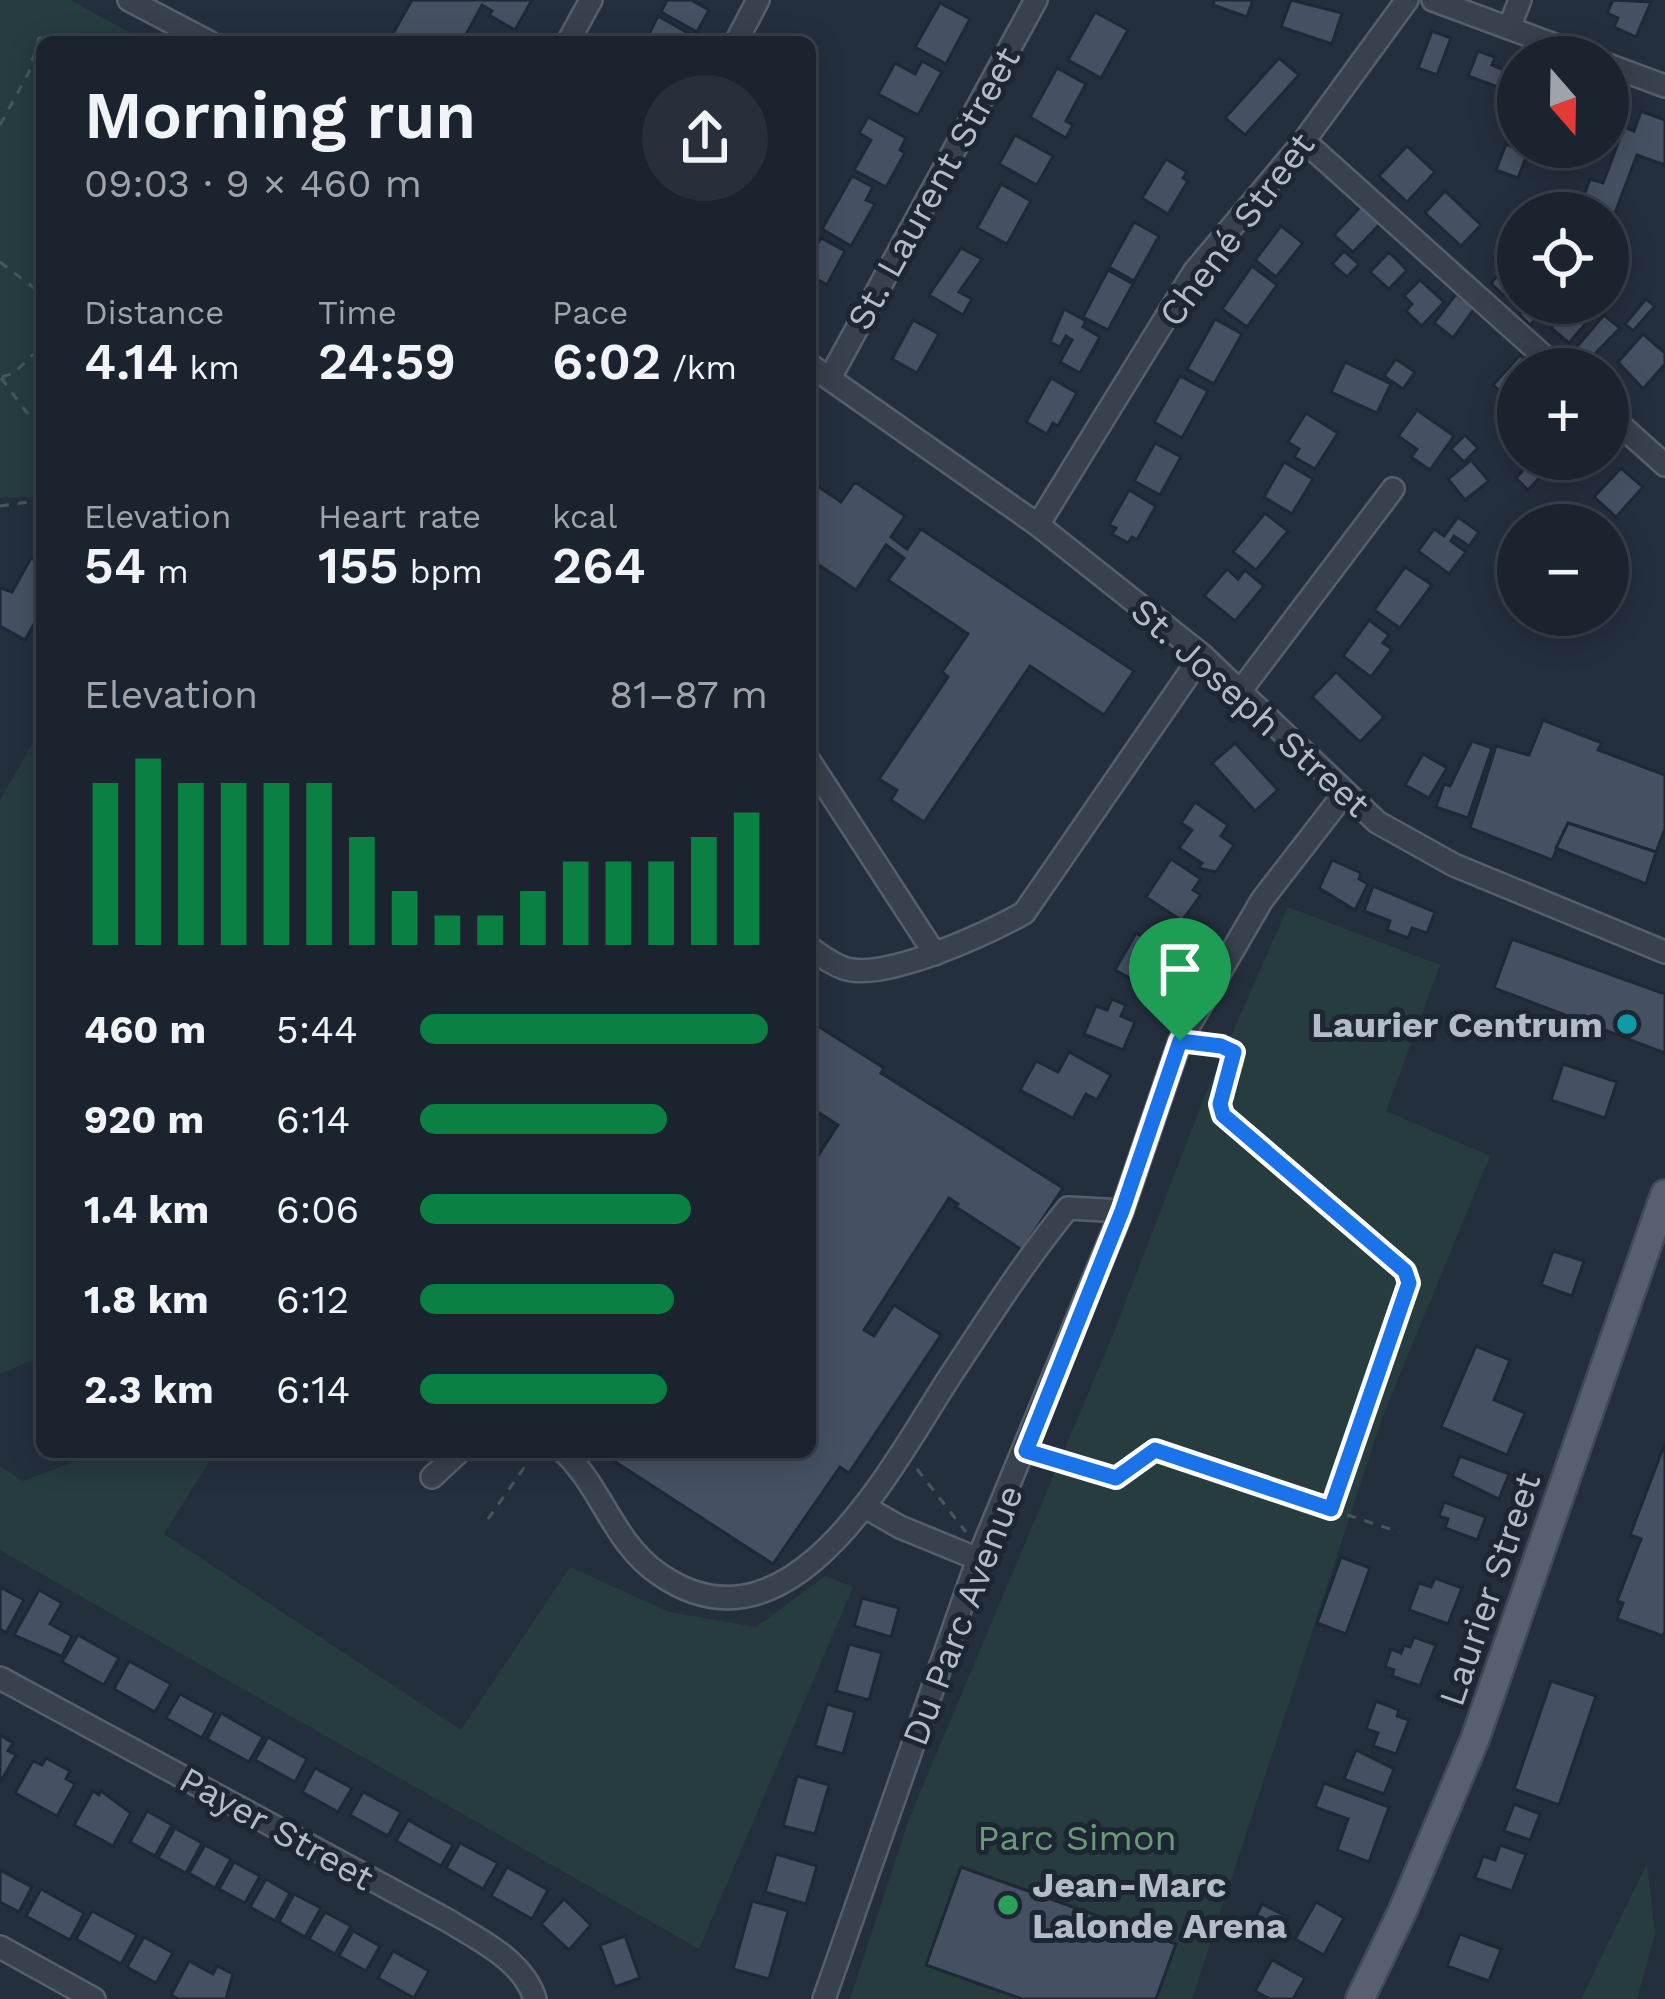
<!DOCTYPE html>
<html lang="en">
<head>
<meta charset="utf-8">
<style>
  body { margin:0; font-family:"Work Sans",sans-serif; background:#282f3a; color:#f1f3f6; height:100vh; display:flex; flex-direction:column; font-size:45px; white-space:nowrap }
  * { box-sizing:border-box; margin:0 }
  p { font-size:39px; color:#a0a4aa }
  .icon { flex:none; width:66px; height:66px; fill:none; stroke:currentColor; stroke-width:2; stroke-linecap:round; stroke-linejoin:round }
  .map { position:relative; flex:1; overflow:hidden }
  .drawer { position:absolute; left:36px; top:36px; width:780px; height:1422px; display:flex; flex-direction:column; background:#1b232e; border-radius:18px; box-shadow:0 6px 30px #0003,0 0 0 3px #39404a }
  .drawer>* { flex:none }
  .needle { width:78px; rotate:160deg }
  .buttons { position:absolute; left:1497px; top:36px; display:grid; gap:24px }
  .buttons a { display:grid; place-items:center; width:132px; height:132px; border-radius:50%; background:#1b232e; box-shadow:0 6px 30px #0003,0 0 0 3px #39404a; font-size:60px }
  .pin { position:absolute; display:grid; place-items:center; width:102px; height:102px; color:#fff; margin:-123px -51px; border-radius:50% 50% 50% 0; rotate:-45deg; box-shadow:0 0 12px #0007 }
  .pin .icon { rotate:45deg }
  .round { display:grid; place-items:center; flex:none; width:126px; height:126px; border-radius:63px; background:#282f3a }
  .overview { display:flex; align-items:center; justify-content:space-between; height:204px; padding:0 48px }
  h1 { font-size:66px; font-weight:600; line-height:90px }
  .figures { display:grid; grid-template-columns:repeat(3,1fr); gap:18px; height:204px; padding:12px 48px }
  .figures div { display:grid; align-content:center }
  .figures b { font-size:51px; font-weight:600 }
  .figures small { font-size:33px; font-weight:400 }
  .figures p { font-size:33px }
  .chart { height:336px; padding:24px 48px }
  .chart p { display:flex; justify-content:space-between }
  .chart svg { width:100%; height:216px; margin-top:12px; stroke:#0b8043; stroke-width:6 }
  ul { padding:0 48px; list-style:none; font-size:39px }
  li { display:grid; grid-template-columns:192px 144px 1fr; align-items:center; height:90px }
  li i { height:30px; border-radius:15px; background:#0b8043 }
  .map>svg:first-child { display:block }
</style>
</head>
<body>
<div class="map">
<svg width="1665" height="1999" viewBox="0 0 1665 1999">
  <rect width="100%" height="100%" fill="#242f3e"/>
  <g fill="#263c3f">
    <polygon points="0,0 70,0 147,42 42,42 42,497 0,497"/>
    <polygon points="42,727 42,1356 0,1374 0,800"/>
    <polygon points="1288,907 1440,965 1386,1111 1490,1156 1382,1418 1192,1999 850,1999 909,1819 1114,1332 1205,1095"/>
    <polygon points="84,1452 215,1452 164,1534 461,1730 570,1567 669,1612 756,1627 825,1576 853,1587 699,1949 0,1550 0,1466 23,1481 71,1463"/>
    <polygon points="1647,1864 1655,1934 1637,1999 1581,1999"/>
  </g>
  <g fill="#455162" stroke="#1f2835" stroke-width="3">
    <polygon points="412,0 532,0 515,30 489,15 492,11 482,5 462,42 388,42"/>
    <polygon points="667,0 691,0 709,10 697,32 661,12"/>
    <polygon points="1214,0 1253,0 1247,17 1213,5"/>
    <polygon points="1291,0 1342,13 1332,44 1281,27"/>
    <polygon points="1613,0 1651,2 1636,37 1614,27 1618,18 1607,13"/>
    <polygon points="940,3 970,19 946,64 915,47"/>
    <polygon points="1095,12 1128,30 1101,78 1068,60"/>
    <polygon points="658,16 695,37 692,42 655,42 647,38"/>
    <polygon points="1432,31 1451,38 1437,75 1418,68"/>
    <polygon points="1478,51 1495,57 1492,65 1504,70 1498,87 1468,76"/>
    <polygon points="1279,58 1299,75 1245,135 1225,118"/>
    <polygon points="922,61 942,72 918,115 878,94 895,63 915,74"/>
    <polygon points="1057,68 1086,84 1066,121 1073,125 1066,138 1030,117"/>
    <polygon points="1641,111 1665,120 1665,165 1637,155 1615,213 1582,201 1590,179 1603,183 1624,127 1634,131"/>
    <polygon points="868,117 906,138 900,150 905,153 886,187 854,170 871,140 859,133"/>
    <polygon points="1015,135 1053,156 1037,185 999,164"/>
    <polygon points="1506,144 1528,152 1518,178 1496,170"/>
    <polygon points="1407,146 1435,172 1407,202 1379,176"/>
    <polygon points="1166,159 1187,172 1183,178 1188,181 1168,214 1142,198"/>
    <polygon points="852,176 873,187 866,200 875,204 851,246 822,229"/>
    <polygon points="1001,184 1031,201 1007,244 977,228"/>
    <polygon points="1445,191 1481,225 1461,246 1425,213"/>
    <polygon points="1363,204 1382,222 1353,252 1334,235"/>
    <polygon points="1134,222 1159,236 1134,281 1109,267"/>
    <polygon points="1281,226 1303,243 1276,277 1255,260"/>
    <polygon points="821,238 845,251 827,285 810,275 810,242 816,246"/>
    <polygon points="1505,246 1518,257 1518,279 1503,295 1491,283 1505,267 1494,258"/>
    <polygon points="961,248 982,259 959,292 972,299 963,315 929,295"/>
    <polygon points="1344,251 1359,264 1347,277 1332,264"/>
    <polygon points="1389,252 1407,270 1389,289 1370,272"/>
    <polygon points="1252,266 1277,285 1247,327 1222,309"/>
    <polygon points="1108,270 1133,284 1108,330 1083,317"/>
    <polygon points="1420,280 1444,302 1422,326 1406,311 1412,304 1404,296"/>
    <polygon points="1456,294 1475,308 1453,338 1434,323"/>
    <polygon points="1646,299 1655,306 1633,331 1625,324"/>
    <polygon points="1529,303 1551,303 1530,325 1519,314"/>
    <polygon points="1572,303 1581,303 1594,314 1569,343 1551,328"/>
    <polygon points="1064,309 1086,321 1083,327 1100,337 1080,373 1060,362 1072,340 1066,336 1060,347 1050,342"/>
    <polygon points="1604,315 1620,328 1587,362 1573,351"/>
    <polygon points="1215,319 1242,334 1214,384 1187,369"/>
    <polygon points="913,320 939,334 917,373 892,359"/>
    <polygon points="1643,334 1665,353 1665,364 1643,389 1618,362"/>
    <polygon points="1520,355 1536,369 1518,369 1518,392 1510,400 1493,385"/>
    <polygon points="1396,359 1415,372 1403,389 1384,376"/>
    <polygon points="1345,362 1391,384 1377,413 1331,392"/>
    <polygon points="1180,376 1208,391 1182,438 1154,422"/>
    <polygon points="1051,378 1077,393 1058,426 1053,423 1047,434 1026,422"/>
    <polygon points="1417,410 1454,436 1430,470 1411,457 1417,449 1398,436"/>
    <polygon points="1306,413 1338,433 1315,469 1294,457 1299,449 1288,442"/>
    <polygon points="1465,435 1478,448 1464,462 1451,449"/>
    <polygon points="1155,443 1181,457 1160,495 1134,481"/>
    <polygon points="1533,459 1549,468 1528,490 1516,478"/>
    <polygon points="1471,460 1489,481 1465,500 1448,479"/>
    <polygon points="1284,462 1313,479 1292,514 1264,497"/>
    <polygon points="1621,468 1643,487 1616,517 1594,497"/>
    <polygon points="810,481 841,502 855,482 905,516 891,537 907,549 921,529 1134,671 1104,715 1030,666 924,822 891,800 897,790 879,779 948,677 942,672 968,634 888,580 904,558 886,545 856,590 810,559"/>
    <polygon points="1129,490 1156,506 1137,540 1132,537 1128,543 1112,534 1116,528 1109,525"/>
    <polygon points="1265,513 1288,531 1256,570 1233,552"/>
    <polygon points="1458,517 1479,532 1469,546 1454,536 1451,541 1466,552 1449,574 1418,551 1434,529 1444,536"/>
    <polygon points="31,558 42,564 42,610 25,640 0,626 0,588 12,592"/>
    <polygon points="1405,567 1432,585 1400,628 1374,610"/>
    <polygon points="1227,569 1238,579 1245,570 1264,586 1235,621 1204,596"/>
    <polygon points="1369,620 1389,635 1383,643 1392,649 1371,677 1343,656"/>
    <polygon points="1336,672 1384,717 1360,742 1312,697"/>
    <polygon points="1543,720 1602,743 1598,750 1665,775 1665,829 1656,852 1568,823 1552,860 1470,828 1496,746 1529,755"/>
    <polygon points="1472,741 1492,748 1468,818 1436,807 1444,784 1450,786"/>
    <polygon points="1235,743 1278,790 1255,811 1212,763"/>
    <polygon points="1423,754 1447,768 1429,798 1405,785"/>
    <polygon points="1195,802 1228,825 1221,836 1234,845 1216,872 1198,868 1202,863 1179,848 1192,830 1181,823"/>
    <polygon points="1568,823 1656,852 1646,884 1556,848"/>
    <polygon points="1171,859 1201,879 1193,890 1201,895 1182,921 1146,897"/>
    <polygon points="1332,860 1361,873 1359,879 1368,884 1355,910 1319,888"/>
    <polygon points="1373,886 1435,912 1427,933 1412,928 1408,938 1387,930 1390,921 1364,911"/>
    <polygon points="1136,933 1165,949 1144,986 1115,970"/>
    <polygon points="1512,939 1665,994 1665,1053 1494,988"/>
    <polygon points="1112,999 1126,1005 1121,1016 1135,1022 1123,1050 1084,1034 1096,1006 1107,1010"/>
    <polygon points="810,1021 884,1068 881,1073 1063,1188 1022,1250 956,1207 958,1204 949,1198 864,1330 874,1336 894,1305 941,1335 849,1473 840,1467 773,1564 600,1452 810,1452 810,1168 838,1125 810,1107"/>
    <polygon points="1069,1052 1111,1075 1097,1100 1086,1094 1073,1118 1020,1090 1036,1061 1058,1072"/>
    <polygon points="1563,1064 1617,1082 1605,1118 1551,1100"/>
    <polygon points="1553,1251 1584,1261 1572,1296 1541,1285"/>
    <polygon points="1476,1346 1510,1360 1494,1400 1525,1413 1507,1455 1441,1427"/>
    <polygon points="1665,1443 1665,1631 1663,1636 1617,1619 1623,1603 1617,1601 1641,1539 1630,1535"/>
    <polygon points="1460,1456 1509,1474 1499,1499 1452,1476"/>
    <polygon points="1444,1502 1486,1517 1477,1540 1445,1528 1448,1519 1439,1516"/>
    <polygon points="1341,1557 1370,1568 1346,1634 1317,1623"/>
    <polygon points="1435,1578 1462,1588 1448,1624 1409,1610 1419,1583 1431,1587"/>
    <polygon points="0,1587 24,1600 6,1633 0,1629"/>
    <polygon points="39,1590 62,1603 50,1624 72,1636 62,1656 14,1635"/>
    <polygon points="862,1598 899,1608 891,1637 854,1626"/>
    <polygon points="78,1635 119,1658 104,1685 62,1662"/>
    <polygon points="1414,1637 1436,1645 1420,1686 1392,1676 1394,1670 1385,1667 1391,1649 1401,1653 1404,1645 1410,1647"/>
    <polygon points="849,1644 882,1653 869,1700 836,1691"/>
    <polygon points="129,1661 171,1684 155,1712 114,1689"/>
    <polygon points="1551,1681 1596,1696 1559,1805 1514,1789"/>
    <polygon points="180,1694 215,1713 202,1738 166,1718"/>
    <polygon points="1376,1701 1399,1710 1397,1716 1409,1720 1396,1754 1373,1746 1378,1733 1366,1729"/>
    <polygon points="827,1704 855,1712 843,1754 815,1746"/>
    <polygon points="221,1713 263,1737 249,1762 207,1739"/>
    <polygon points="0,1735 13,1743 8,1751 16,1755 0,1783"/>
    <polygon points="268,1737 307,1759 295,1782 255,1760"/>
    <polygon points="1356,1750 1394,1769 1384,1794 1344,1779"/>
    <polygon points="46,1758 70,1771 66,1779 75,1784 57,1816 15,1793 33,1761 42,1765"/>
    <polygon points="315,1768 352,1788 338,1812 302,1792"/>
    <polygon points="797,1776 829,1785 815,1834 783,1826"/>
    <polygon points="1324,1783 1389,1807 1369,1862 1337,1850 1348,1819 1315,1807"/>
    <polygon points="93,1791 99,1795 101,1791 131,1813 113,1846 74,1825"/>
    <polygon points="363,1792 401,1812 388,1836 350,1815"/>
    <polygon points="1514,1804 1540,1814 1530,1840 1504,1831"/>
    <polygon points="147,1811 172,1825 155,1856 130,1842"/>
    <polygon points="408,1820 453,1845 441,1866 396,1841"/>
    <polygon points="175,1828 202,1843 186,1873 158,1858"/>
    <polygon points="460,1843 498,1863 483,1889 446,1868"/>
    <polygon points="205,1845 231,1859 215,1888 189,1873"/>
    <polygon points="1500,1845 1526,1854 1512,1891 1475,1878 1483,1856 1495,1860"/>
    <polygon points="776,1854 817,1866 806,1904 765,1892"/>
    <polygon points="234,1862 260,1876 245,1903 219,1889"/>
    <polygon points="507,1867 548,1890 532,1919 491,1896"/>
    <polygon points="961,1867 1176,1944 1156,1999 1022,1999 926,1965"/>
    <polygon points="0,1870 32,1887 19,1912 0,1902"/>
    <polygon points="266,1879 290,1893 275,1921 250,1907"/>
    <polygon points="41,1889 84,1913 70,1940 26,1916"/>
    <polygon points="294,1894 321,1908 305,1937 279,1922"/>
    <polygon points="564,1899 591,1925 569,1950 541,1924"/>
    <polygon points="752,1901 788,1911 769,1979 733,1969"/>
    <polygon points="1316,1902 1344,1918 1324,1955 1295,1939"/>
    <polygon points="1262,1904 1288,1917 1274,1943 1249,1930"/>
    <polygon points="92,1911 137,1935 121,1964 76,1939"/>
    <polygon points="325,1912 351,1926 335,1954 309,1939"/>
    <polygon points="353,1931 380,1946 366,1971 339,1956"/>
    <polygon points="1460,1934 1501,1949 1489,1981 1447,1966"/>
    <polygon points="625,1936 640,1978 615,1987 600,1945"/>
    <polygon points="144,1937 173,1953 156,1983 127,1967"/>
    <polygon points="393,1951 429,1971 414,1998 378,1978"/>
    <polygon points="1272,1960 1305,1978 1293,1999 1270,1999 1255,1991"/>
    <polygon points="189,1961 213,1974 217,1966 233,1974 226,1999 178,1999 171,1995"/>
  </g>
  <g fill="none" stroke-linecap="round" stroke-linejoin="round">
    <defs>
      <g id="minor">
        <polyline points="129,0 209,42"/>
        <polyline points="1433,0 1587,57"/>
        <polyline points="1509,28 1520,0"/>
        <polyline points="568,42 591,0"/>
        <polyline points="736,42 758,0"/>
        <polyline points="1608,65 1665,86"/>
        <polyline points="1304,141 1558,369"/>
        <polyline points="810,365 1038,525 1202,655 1377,822 1454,865 1665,952"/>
        <polyline points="831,376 1036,0"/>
        <polyline points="1608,414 1665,465"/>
        <polyline points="1038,525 1194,272 1304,141 1407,0"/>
        <polyline points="1241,690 1393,489"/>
        <polyline points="810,762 935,954"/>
        <path d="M 810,948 C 821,956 839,969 852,970 C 895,976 986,934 1024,913 L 1202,655"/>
        <path d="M 564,1452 C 602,1488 613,1542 659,1574 C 790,1665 890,1469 947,1381 C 986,1322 1023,1263 1068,1208 L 1122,1211"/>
        <polyline points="432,1477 459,1452"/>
        <polyline points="865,1507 900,1527 978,1559"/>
        <path d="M 0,1678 L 447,1920 C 479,1940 523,1960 535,1999"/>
        <polyline points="0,1947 94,1999"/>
        <polyline points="824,1999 978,1559 1122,1211 1180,1041 1262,900 1344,794"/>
      </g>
      <polyline id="major" points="1360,1999 1403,1910 1475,1739 1665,1194"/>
    </defs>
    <use href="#minor" stroke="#565f6c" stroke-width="26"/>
    <use href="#major" stroke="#414a57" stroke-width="32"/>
    <g stroke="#44595c" stroke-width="3" stroke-dasharray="9 9" stroke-linecap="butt">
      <polyline points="0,125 29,72 39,38 66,37 70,42"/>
      <polyline points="0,262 42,294"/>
      <polyline points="2,377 14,373 42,346"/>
      <polyline points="1,378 31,418 42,419"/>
      <polyline points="0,506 42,500"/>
      <polyline points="1201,1043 1234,1052 1219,1104 1223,1115 1405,1271 1409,1283 1331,1509"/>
      <polyline points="1045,1457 1116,1478 1155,1451 1399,1532"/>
      <polyline points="917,1469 966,1532"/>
      <polyline points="488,1519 535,1452"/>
    </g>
    <use href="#minor" stroke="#38414e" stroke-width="21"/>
    <use href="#major" stroke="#56606e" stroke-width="27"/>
  </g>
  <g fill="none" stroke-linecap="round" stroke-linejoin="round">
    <defs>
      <polygon id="route" points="1180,1041 1221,1046 1234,1052 1220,1104 1223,1115 1405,1271 1409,1283 1331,1509 1155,1450 1116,1478 1026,1451 1122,1211"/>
    </defs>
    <use href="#route" stroke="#fff" stroke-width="24"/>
    <use href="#route" stroke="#1a73e8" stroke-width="15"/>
  </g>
  <circle fill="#0f9aa8" stroke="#1d2633" stroke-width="4.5" cx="1627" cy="1024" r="12"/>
  <circle fill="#2e9e5b" stroke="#1d2633" stroke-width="4.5" cx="1008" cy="1905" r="12"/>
  <g text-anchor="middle" stroke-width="10" stroke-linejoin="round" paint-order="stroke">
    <g font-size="36" fill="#b4bcc9" stroke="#1d2633">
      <text transform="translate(933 188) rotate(-61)" y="13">St. Laurent Street</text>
      <text transform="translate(1236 229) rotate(-53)" y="13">Chené Street</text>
      <text transform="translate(1251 707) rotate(42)" y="13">St. Joseph Street</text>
      <text transform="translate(1489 1589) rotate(-71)" y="13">Laurier Street</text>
      <text transform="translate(962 1615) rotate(-69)" y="13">Du Parc Avenue</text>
      <text transform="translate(277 1828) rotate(29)" y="13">Payer Street</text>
    </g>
    <g font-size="36" font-weight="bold" fill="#b4bcc9" stroke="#1d2633" text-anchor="end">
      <text x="1603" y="1037">Laurier Centrum</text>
      <text x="1032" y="1897" text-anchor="start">Jean-Marc<tspan x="1032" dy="41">Lalonde Arena</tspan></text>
    </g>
    <g font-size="36" fill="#6b9a76" stroke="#1d2633">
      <text x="1077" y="1850">Parc Simon</text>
    </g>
  </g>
</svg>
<div class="buttons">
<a><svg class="needle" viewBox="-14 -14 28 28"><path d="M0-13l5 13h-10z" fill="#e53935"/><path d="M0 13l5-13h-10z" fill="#a0a4aa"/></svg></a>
<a><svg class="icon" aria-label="locate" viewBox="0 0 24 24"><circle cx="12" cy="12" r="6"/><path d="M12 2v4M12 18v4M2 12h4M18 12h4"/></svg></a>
<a>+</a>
<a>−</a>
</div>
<div class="pin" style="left:1180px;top:1041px;background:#1e9e55"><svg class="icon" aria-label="arrive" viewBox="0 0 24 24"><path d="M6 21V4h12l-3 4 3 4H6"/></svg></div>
<section class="drawer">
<div class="overview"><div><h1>Morning run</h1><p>09:03 · 9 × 460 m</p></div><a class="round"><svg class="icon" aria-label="share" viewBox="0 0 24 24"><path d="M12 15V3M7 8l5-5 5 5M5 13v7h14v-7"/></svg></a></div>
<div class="figures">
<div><p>Distance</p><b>4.14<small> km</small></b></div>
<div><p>Time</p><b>24:59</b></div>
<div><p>Pace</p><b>6:02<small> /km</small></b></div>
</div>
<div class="figures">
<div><p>Elevation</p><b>54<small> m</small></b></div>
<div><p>Heart rate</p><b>155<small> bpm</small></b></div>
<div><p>kcal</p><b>264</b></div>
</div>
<div class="chart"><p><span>Elevation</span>81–87 m</p>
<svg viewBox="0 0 160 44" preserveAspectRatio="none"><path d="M5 44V11M15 44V6M25 44V11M35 44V11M45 44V11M55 44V11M65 44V22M75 44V33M85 44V38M95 44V38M105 44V33M115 44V27M125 44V27M135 44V27M145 44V22M155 44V17"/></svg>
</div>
<ul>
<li><b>460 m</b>5:44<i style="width:100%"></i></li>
<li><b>920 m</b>6:14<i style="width:71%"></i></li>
<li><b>1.4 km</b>6:06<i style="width:78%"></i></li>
<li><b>1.8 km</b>6:12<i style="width:73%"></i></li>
<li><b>2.3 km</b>6:14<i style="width:71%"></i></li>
</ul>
</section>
</div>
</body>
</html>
